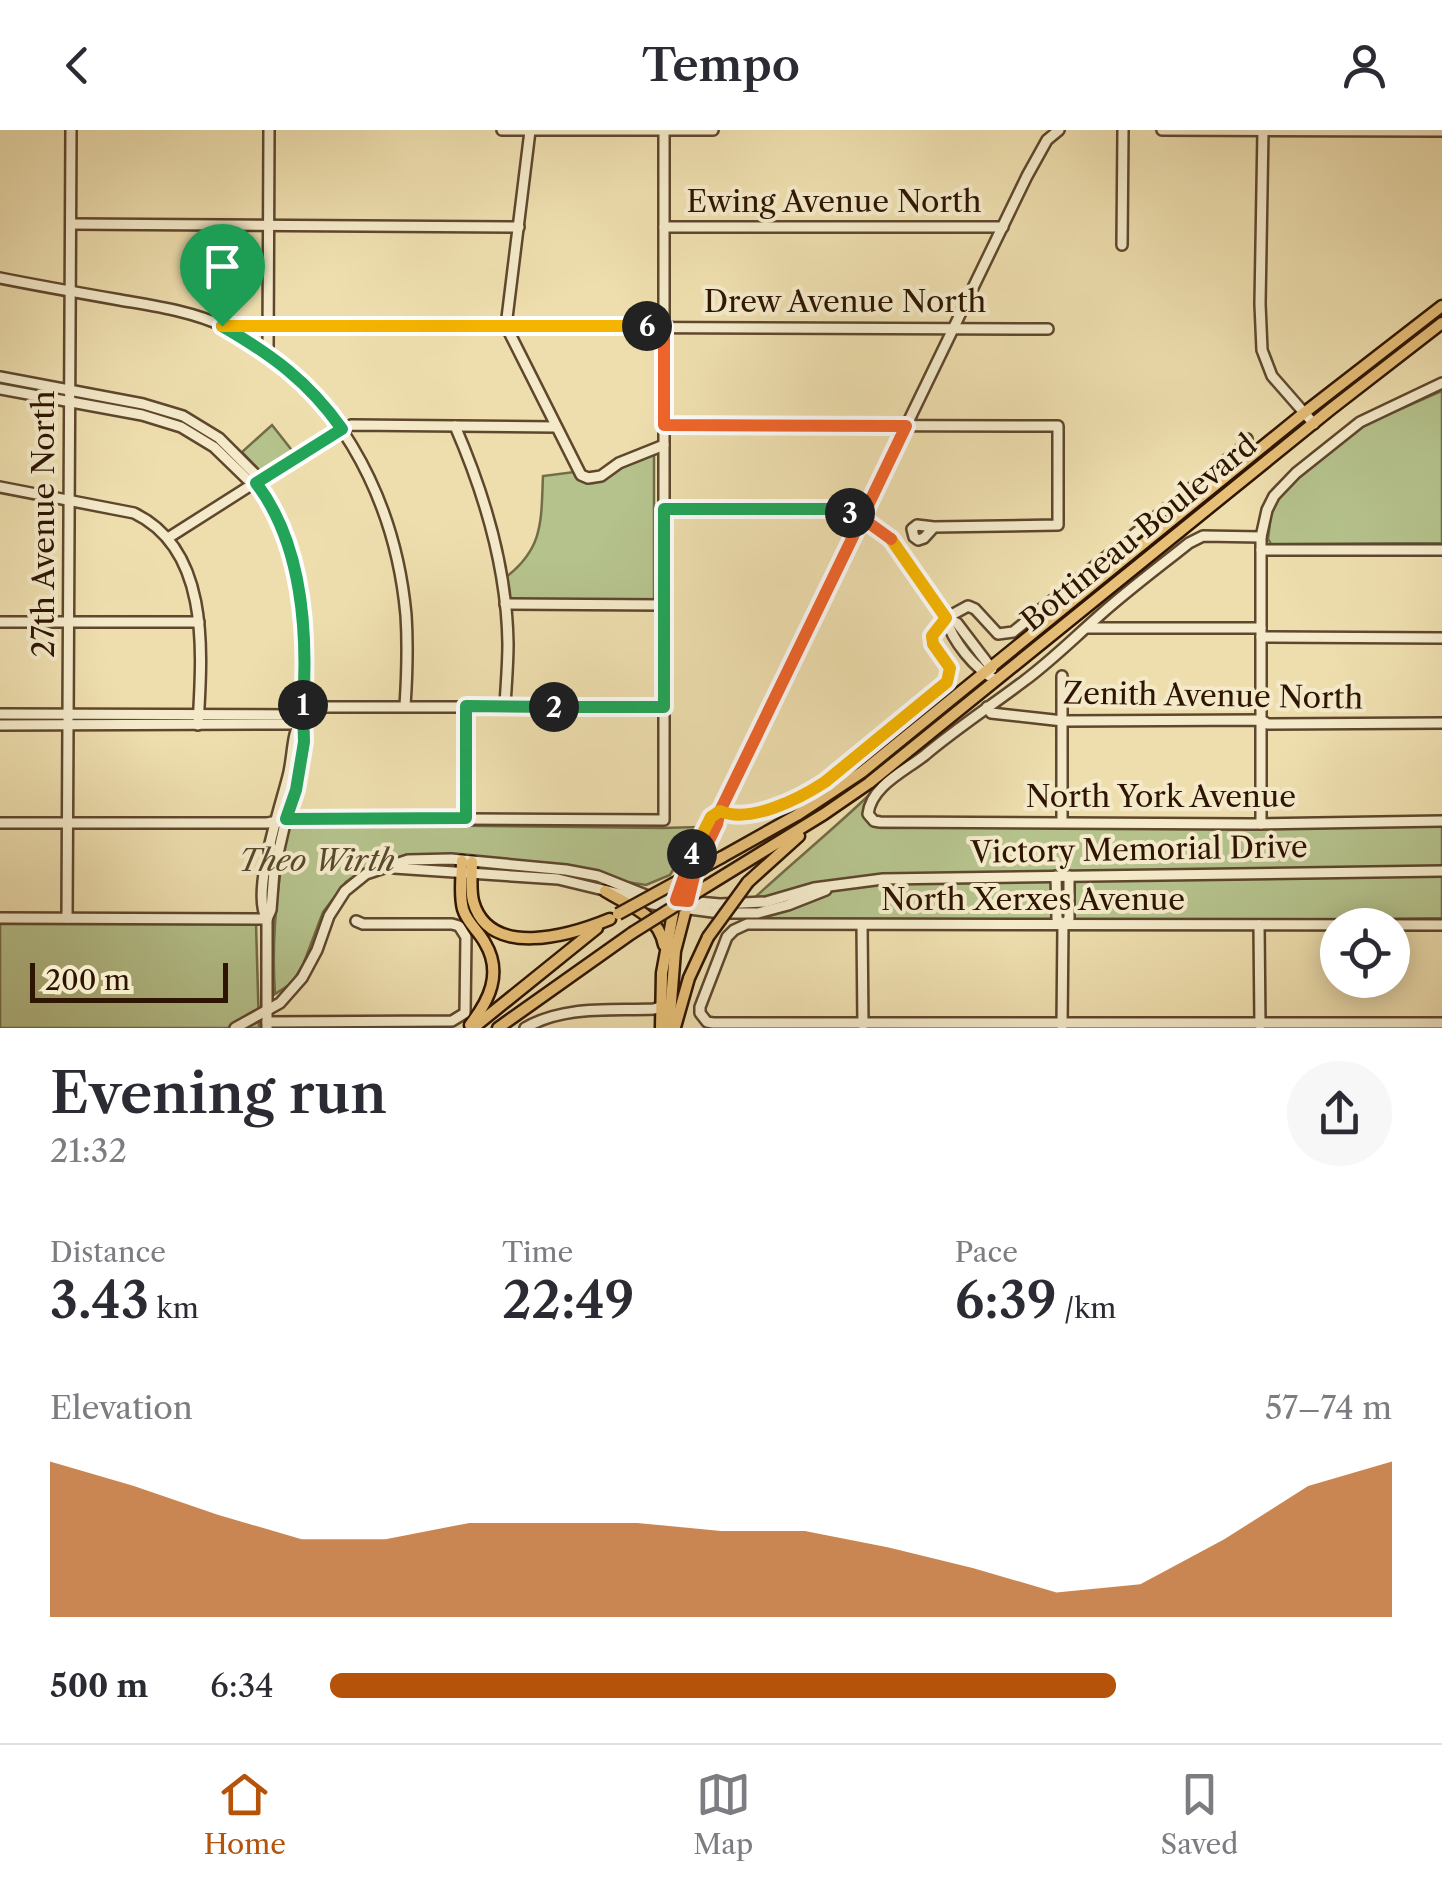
<!DOCTYPE html>
<html lang="en">
<head>
<meta charset="utf-8">
<style>
  body { margin:0; font-family:"Libre Caslon Text",serif; background:#f7f7f7; color:#2b2b33; height:100vh; display:flex; flex-direction:column; font-size:38px; white-space:nowrap }
  * { box-sizing:border-box; margin:0 }
  p { font-size:32px; color:#7c7c81 }
  .icon { flex:none; width:55px; height:55px; fill:none; stroke:currentColor; stroke-width:2; stroke-linecap:round; stroke-linejoin:round }
  .map { position:relative; height:898px; overflow:hidden }
  .panel { display:flex; flex-direction:column; background:#fff; flex:1 }
  .panel>* { flex:none }
  .buttons { position:absolute; left:1320px; top:778px; display:grid; gap:20px }
  .buttons a { display:grid; place-items:center; width:90px; height:90px; border-radius:50%; background:#fff; box-shadow:0 5px 25px #0003; font-size:50px }
  .scale { position:absolute; left:30px; bottom:25px; width:198px; box-sizing:border-box; padding-left:10px; border:5px solid #2e1502; border-top:0; font-size:28px; line-height:35px; white-space:nowrap; color:#2e1502; -webkit-text-stroke:8px #f4eaca; paint-order:stroke }
  .pin { position:absolute; display:grid; place-items:center; width:85px; height:85px; color:#fff; margin:-102px -42px; border-radius:50% 50% 50% 0; rotate:-45deg; box-shadow:0 0 10px #0007 }
  .pin .icon { rotate:45deg }
  .km { position:absolute; width:50px; height:50px; margin:-25px; border-radius:50%; background:#222; color:#fff; font-size:28px; line-height:50px; text-align:center }
  .round { display:grid; place-items:center; flex:none; width:105px; height:105px; border-radius:52px; background:#f7f7f7 }
  .summary { display:flex; align-items:center; justify-content:space-between; height:170px; padding:0 50px }
  h1 { font-size:55px; font-weight:600; line-height:75px }
  .stats { display:grid; grid-template-columns:repeat(3,1fr); gap:15px; height:170px; padding:10px 50px }
  .stats div { display:grid; align-content:center }
  .stats b { font-size:50px; font-weight:600 }
  .stats small { font-size:28px; font-weight:400 }
  .stats p { font-size:28px }
  .chart { height:280px; padding:20px 50px }
  .chart p { display:flex; justify-content:space-between }
  .chart svg { width:100%; height:180px; margin-top:10px; fill:#b45309; opacity:.7 }
  ul { padding:0 50px; list-style:none; font-size:32px }
  li { display:grid; grid-template-columns:160px 120px 1fr; align-items:center; height:75px }
  li i { height:25px; border-radius:12px; background:#b45309 }
  header { display:flex; justify-content:space-between; align-items:center; height:130px; padding:0 50px; background:#fff; font-size:45px; font-weight:600 }
  .menu { display:flex; justify-content:space-around; align-items:center; height:140px; border-top:2px solid #e1e1e2; background:#fff; font-size:28px; color:#7c7c81 }
  .menu a { display:grid; justify-items:center; gap:5px }
  .menu .current { color:#b45309 }
  .map>svg:first-child { display:block }
</style>
</head>
<body>
<header><svg class="icon" aria-label="back" viewBox="0 0 24 24"><path d="M15 5l-7 7 7 7"/></svg>Tempo<svg class="icon" aria-label="person" viewBox="0 0 24 24"><circle cx="12" cy="8" r="4"/><path d="M4 21q1-7 8-7t8 7"/></svg></header>
<div class="map">
<svg width="1442" height="898" viewBox="0 0 1442 898">
  <rect width="100%" height="100%" fill="#eedeae"/>
  <filter id="stains"><feTurbulence type="fractalNoise" baseFrequency=".002" numOctaves="4"/><feColorMatrix values="0 0 0 0 .2 0 0 0 0 .09 0 0 0 0 .02 0 0 0 .5 -.17"/></filter>
  <radialGradient id="worn" r=".72"><stop offset=".6" stop-color="#630" stop-opacity="0"/><stop offset="1" stop-color="#630" stop-opacity=".3"/></radialGradient>
  <g fill="#b5c28c" stroke="#726c47" stroke-width="2.5">
    <polygon points="1442,261 1442,413 1271,414 1268,409 1271,384 1277,371 1292,353 1366,294"/>
    <polygon points="272,295 294,323 262,343 242,322"/>
    <path d="M 654,324 L 654,471 L 509,469 L 506,447 C 544,418 541,390 543,346 L 574,342 C 593,364 604,348 623,337 C 633,332 644,328 654,324 Z"/>
    <path d="M 868,666 C 863,682 863,694 881,698 L 1442,694 L 1442,788 L 1260,791 L 733,788 C 776,746 824,708 868,666 Z"/>
    <path d="M 289,694 L 662,698 L 697,697 L 670,745 L 646,755 L 456,726 L 428,729 L 396,728 L 368,737 L 346,752 L 323,782 L 303,835 L 292,853 L 275,864 C 271,807 277,751 289,694 Z"/>
    <polygon points="0,794 256,794 259,898 0,898"/>
  </g>
  <g fill="none" stroke-linecap="round" stroke-linejoin="round">
    <defs>
      <g id="minor">
        <polyline points="502,0 713,0"/>
        <polyline points="1162,0 1442,1"/>
        <polyline points="1263,0 1260,174 1262,220 1272,246 1314,294"/>
        <polyline points="530,1 506,196 581,345 588,348 601,346 619,333 664,315"/>
        <polyline points="71,94 519,97"/>
        <polyline points="664,97 1003,97"/>
        <polyline points="1122,115 1123,0"/>
        <path d="M 0,148 C 40,156 80,163 120,170 C 154,176 191,181 223,196 C 334,249 395,366 406,485 C 408,515 407,546 405,576"/>
        <polyline points="221,196 1048,199"/>
        <polyline points="268,223 269,0"/>
        <polyline points="0,247 143,274 183,286 219,308 254,343 256,353 270,375 281,400 298,454 305,523 303,585 305,597 304,612 296,660 286,689 274,741 271,780 267,789 267,898"/>
        <polyline points="0,259 142,285 181,297 214,317 247,349 256,353"/>
        <polyline points="664,295 1058,296 1058,395 934,397 917,395 912,399 914,407 918,410 924,408 934,397"/>
        <path d="M 455,296 C 485,365 507,438 508,514 C 508,535 506,556 505,576"/>
        <path d="M 0,357 L 134,383 C 211,420 202,523 198,595"/>
        <polyline points="664,379 827,379 853,383 884,402 896,415 917,450 946,488 957,493 992,539"/>
        <path d="M 1261,407 L 1203,406 L 1189,413 C 1159,437 1128,460 1099,486 C 1074,508 1051,531 1024,551 C 991,576 957,598 925,625 C 905,641 871,656 868,684 L 874,691 L 880,692 L 1252,694 L 1442,691"/>
        <polyline points="168,408 300,324 351,295 556,297"/>
        <polyline points="1261,420 1442,420"/>
        <polyline points="505,474 664,475"/>
        <path d="M 946,488 C 952,511 975,539 996,550"/>
        <polyline points="0,492 199,492"/>
        <polyline points="1087,498 1261,498"/>
        <polyline points="1261,507 1442,508"/>
        <polyline points="1062,546 1062,691"/>
        <polyline points="987,577 991,583 1063,591 1261,590 1268,594 1442,593"/>
        <polyline points="0,584 303,585"/>
        <polyline points="0,595 290,594 314,577 664,577"/>
        <path d="M 720,681 C 750,694 800,668 825,652 L 947,552 L 950,538 L 933,514 L 931,506 L 946,488 L 968,476 L 975,479 L 998,504 L 1013,502 L 1245,315 L 1247,309"/>
        <polyline points="466,688 466,576"/>
        <polyline points="0,693 267,693 293,688 664,690 664,0"/>
        <polyline points="1261,694 1261,407 1267,380 1274,366 1296,343 1360,292 1442,253"/>
        <polyline points="394,738 558,749 616,763 652,774 720,783 758,783 788,775 826,760"/>
        <polyline points="1056,746 1057,789 1063,795"/>
        <polyline points="688,770 696,738 717,693 720,681 1027,46 1047,10 1059,0"/>
        <path d="M 676,771 C 686,742 693,699 720,681"/>
        <polyline points="0,788 267,789"/>
        <polyline points="67,788 71,0"/>
        <path d="M 267,789 C 250,763 282,673 289,642 C 293,623 292,605 301,588"/>
        <polyline points="862,795 863,895"/>
        <polyline points="1259,795 1260,895"/>
        <polyline points="1442,795 747,794 734,800 727,807 700,877 700,883 707,892 713,893 1442,893"/>
        <polyline points="267,892 452,891 465,883 466,807 459,796 452,794 363,794 356,791"/>
        <polyline points="1062,896 1063,795 1069,789 1069,746"/>
        <polyline points="235,898 280,873 302,848 317,820 329,786 345,761 366,744 408,730 451,729 566,740 598,746 653,768 720,774 766,772 814,758 883,749 1442,741"/>
        <path d="M 525,898 C 564,875 611,881 654,879 L 663,876"/>
      </g>
      <g id="major">
        <polyline points="722,727 797,685 862,642 1304,283 1442,176"/>
        <path d="M 462,731 C 462,746 459,764 463,779 C 467,793 479,801 485,813 C 503,843 489,871 470,895"/>
        <path d="M 472,732 C 472,744 470,758 473,771 C 489,830 571,805 610,789"/>
        <polyline points="748,752 799,706"/>
        <polyline points="707,756 824,684 869,653 1331,279 1442,193"/>
        <path d="M 605,761 C 629,776 658,784 664,815"/>
        <polyline points="675,897 689,848 708,807"/>
        <polyline points="473,898 597,798"/>
        <polyline points="498,898 632,803"/>
        <polyline points="661,898 662,843 674,778"/>
        <polyline points="669,898 675,821 688,771"/>
      </g>
    </defs>
    <use href="#minor" stroke="#5e472d" stroke-width="14"/>
    <use href="#major" stroke="#2e1502" stroke-width="15"/>
    <use href="#minor" stroke="#f4eaca" stroke-width="9"/>
    <use href="#major" stroke="#e7bf77" stroke-width="10"/>
    <defs>
      <g id="major-bridge">
        <polyline points="618,784 722,727"/>
        <polyline points="632,803 707,756"/>
        <polyline points="708,807 748,752"/>
      </g>
    </defs>
    <use href="#major-bridge" stroke="#2e1502" stroke-width="15" stroke-linecap="butt"/>
    <use href="#major-bridge" stroke="#e7bf77" stroke-width="10"/>
  </g>
  <g fill="none" stroke-linecap="round" stroke-linejoin="round">
    <defs>
      <path id="split-1" d="M 222,196 C 272,225 308,251 342,299 L 256,353 C 302,413 308,502 303,575"/>
      <polyline id="split-2" points="303,575 304,612 296,660 286,689 466,688 466,576 554,577"/>
      <polyline id="split-3" points="554,577 664,577 664,379 827,379 850,383"/>
      <polyline id="split-4" points="692,724 676,770 688,771 696,738 717,694 720,681 862,388 850,383"/>
      <path id="split-5" d="M 692,724 L 711,687 L 720,681 C 750,694 799,669 825,652 L 947,552 L 950,538 L 933,514 L 932,506 L 946,488 L 891,409"/>
      <polyline id="split-6" points="647,196 664,196 664,295 906,296 862,388 891,409"/>
      <polyline id="split-7" points="222,196 647,196"/>
    </defs>
    <use href="#split-1" stroke="#fff" stroke-width="20"/>
    <use href="#split-2" stroke="#fff" stroke-width="20"/>
    <use href="#split-3" stroke="#fff" stroke-width="20"/>
    <use href="#split-4" stroke="#fff" stroke-width="20"/>
    <use href="#split-5" stroke="#fff" stroke-width="20"/>
    <use href="#split-6" stroke="#fff" stroke-width="20"/>
    <use href="#split-7" stroke="#fff" stroke-width="20"/>
    <use href="#split-1" stroke="#22a559" stroke-width="12"/>
    <use href="#split-2" stroke="#22a559" stroke-width="12"/>
    <use href="#split-3" stroke="#22a559" stroke-width="12"/>
    <use href="#split-4" stroke="#f0652b" stroke-width="12"/>
    <use href="#split-5" stroke="#f5b400" stroke-width="12"/>
    <use href="#split-6" stroke="#f0652b" stroke-width="12"/>
    <use href="#split-7" stroke="#f5b400" stroke-width="12"/>
  </g>
  <g text-anchor="middle" stroke-width="8" stroke-linejoin="round" paint-order="stroke">
    <g font-size="30" fill="#2e1502" stroke="#f4eaca">
      <text x="834" y="82">Ewing Avenue North</text>
      <text x="845" y="182">Drew Avenue North</text>
      <text transform="translate(44 394) rotate(-90)" y="10">27th Avenue North</text>
      <text transform="translate(1139 403) rotate(-39)" y="10">Bottineau Boulevard</text>
      <text transform="translate(1213 566) rotate(1)" y="10">Zenith Avenue North</text>
      <text x="1161" y="677">North York Avenue</text>
      <text transform="translate(1139 720) rotate(-1)" y="10">Victory Memorial Drive</text>
      <text x="1033" y="780">North Xerxes Avenue</text>
    </g>
    <g font-size="30" font-style="italic" fill="#56492b" stroke="#f4eaca">
      <text x="317" y="741">Theo Wirth</text>
    </g>
  </g>
  <rect width="100%" height="100%" filter="url(#stains)"/>
  <rect width="100%" height="100%" fill="url(#worn)"/>
</svg>
<div class="buttons">
<a><svg class="icon" aria-label="locate" viewBox="0 0 24 24"><circle cx="12" cy="12" r="6"/><path d="M12 2v4M12 18v4M2 12h4M18 12h4"/></svg></a>
</div>
<div class="scale">200 m</div>
<div class="pin" style="left:222px;top:196px;background:#1e9e55"><svg class="icon" aria-label="arrive" viewBox="0 0 24 24"><path d="M6 21V4h12l-3 4 3 4H6"/></svg></div>
<b class="km" style="left:303px;top:575px">1</b>
<b class="km" style="left:554px;top:577px">2</b>
<b class="km" style="left:850px;top:383px">3</b>
<b class="km" style="left:692px;top:724px">4</b>
<b class="km" style="left:647px;top:196px">6</b>
</div>
<section class="panel">
<div class="summary"><div><h1>Evening run</h1><p>21:32</p></div><a class="round"><svg class="icon" aria-label="share" viewBox="0 0 24 24"><path d="M12 15V3M7 8l5-5 5 5M5 13v7h14v-7"/></svg></a></div>
<div class="stats">
<div><p>Distance</p><b>3.43<small> km</small></b></div>
<div><p>Time</p><b>22:49</b></div>
<div><p>Pace</p><b>6:39<small> /km</small></b></div>
</div>
<div class="chart"><p><span>Elevation</span>57–74 m</p>
<svg viewBox="0 0 160 44" preserveAspectRatio="none"><path d="M0 44V6L10 12L20 19L30 25L40 25L50 21L60 21L70 21L80 23L90 23L100 27L110 32L120 38L130 36L140 25L150 12L160 6V44z"/></svg>
</div>
<ul>
<li><b>500 m</b>6:34<i style="width:74%"></i></li>
</ul>
</section>
<nav class="menu">
<a class="current"><svg class="icon" aria-label="home" viewBox="0 0 24 24"><path d="M3 11l9-7 9 7M6 9v11h12V9"/></svg>Home</a>
<a><svg class="icon" aria-label="map" viewBox="0 0 24 24"><path d="M3 6l6-2 6 2 6-2v14l-6 2-6-2-6 2zM9 4v14M15 6v14"/></svg>Map</a>
<a><svg class="icon" aria-label="saved" viewBox="0 0 24 24"><path d="M7 4h10v16l-5-4-5 4z"/></svg>Saved</a>
</nav>
</body>
</html>
